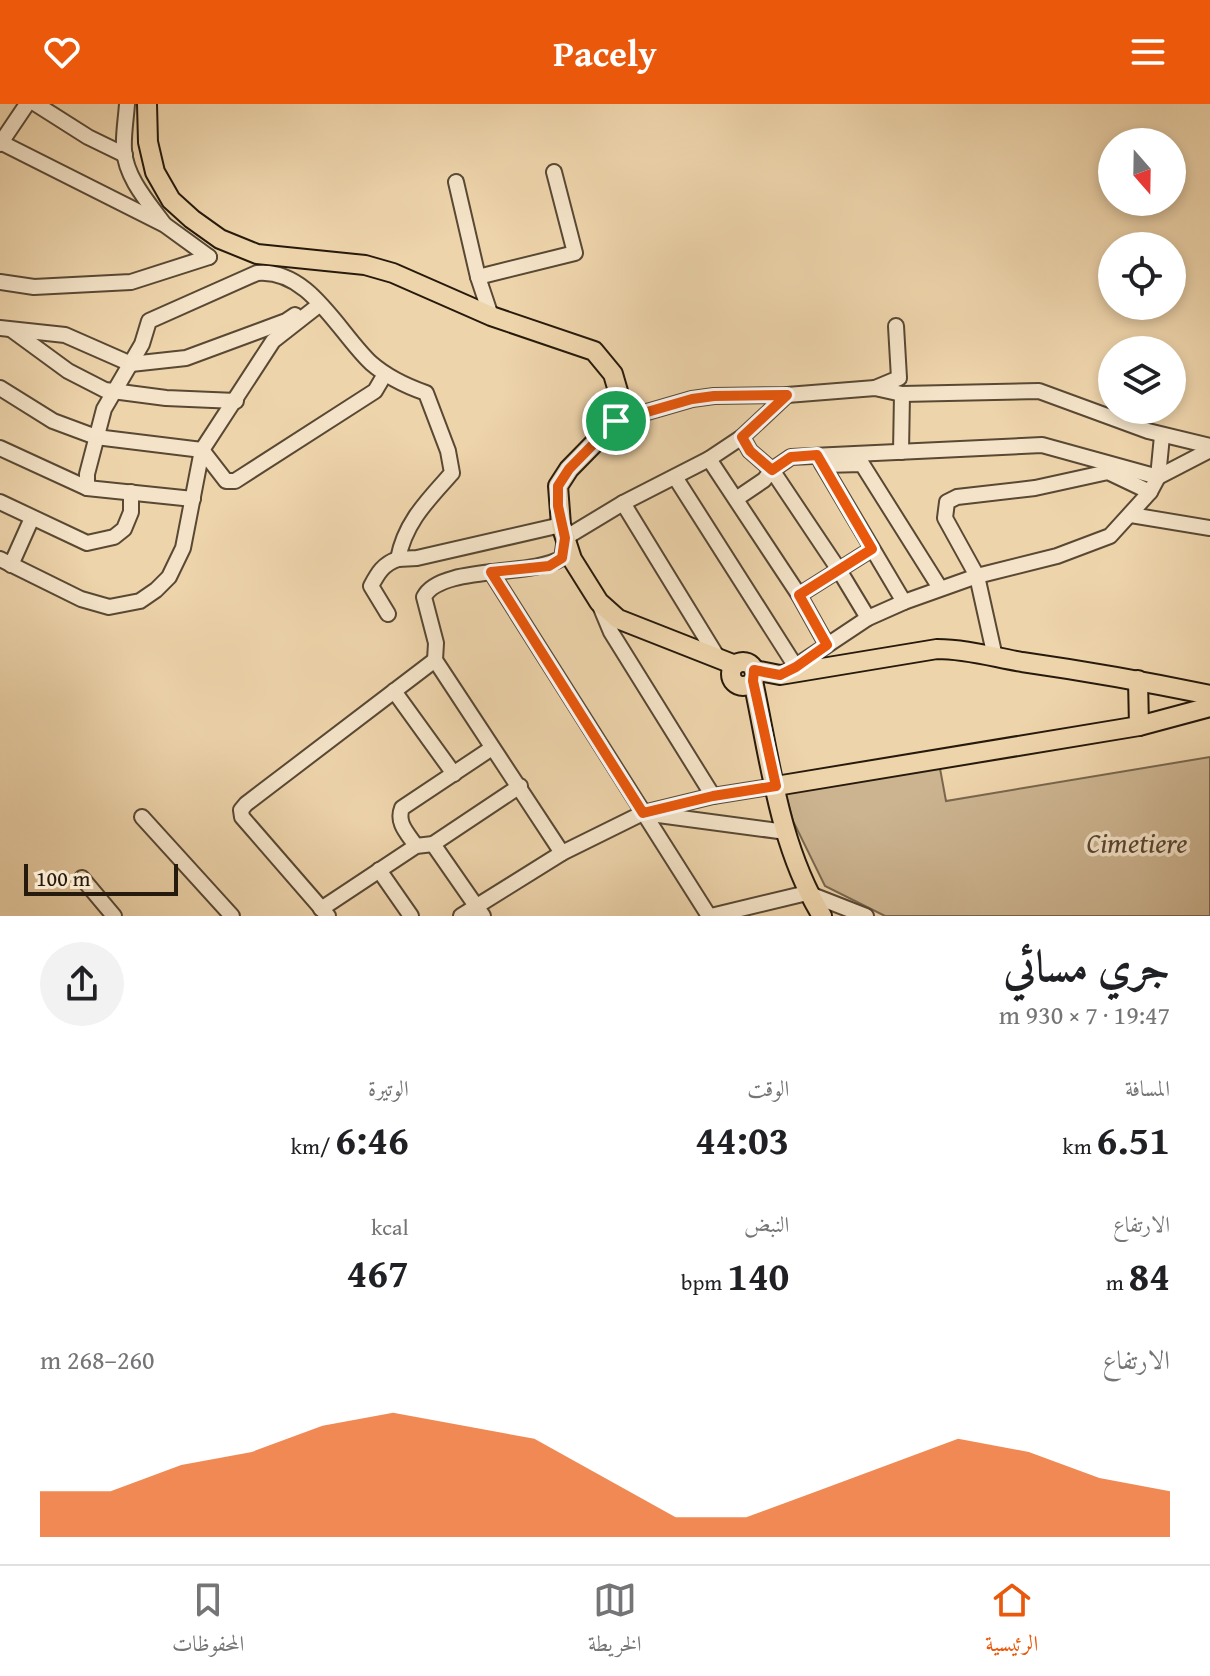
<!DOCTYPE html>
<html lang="ar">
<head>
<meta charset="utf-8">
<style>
  body { margin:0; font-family:"Gentium Book Plus",Amiri,serif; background:#f2f2f2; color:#202124; direction:rtl; height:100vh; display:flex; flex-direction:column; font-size:30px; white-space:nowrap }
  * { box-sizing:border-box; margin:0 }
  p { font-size:26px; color:#757577 }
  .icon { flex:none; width:44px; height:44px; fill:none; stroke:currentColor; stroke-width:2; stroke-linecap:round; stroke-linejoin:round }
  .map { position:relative; height:812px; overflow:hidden; direction:ltr }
  .drawer { display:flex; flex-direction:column; background:#fff; flex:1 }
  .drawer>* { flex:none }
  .needle { width:52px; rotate:160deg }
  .tools { position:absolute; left:1098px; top:24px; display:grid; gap:16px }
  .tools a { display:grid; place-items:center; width:88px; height:88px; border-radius:50%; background:#fff; box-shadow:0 4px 12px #0003; font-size:40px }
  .scale { position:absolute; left:24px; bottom:20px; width:154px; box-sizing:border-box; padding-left:8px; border:4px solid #261a0c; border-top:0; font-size:22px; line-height:28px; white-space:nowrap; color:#261a0c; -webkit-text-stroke:6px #f4e3c8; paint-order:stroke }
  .pin { position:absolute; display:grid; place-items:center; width:68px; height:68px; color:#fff; margin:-34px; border:4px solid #fff; border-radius:50%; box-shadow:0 2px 8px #0007 }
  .round { display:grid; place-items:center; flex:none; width:84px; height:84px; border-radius:42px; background:#f2f2f2 }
  .summary { display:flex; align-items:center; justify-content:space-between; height:136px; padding:0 40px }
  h1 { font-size:44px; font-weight:700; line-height:60px }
  .figures { display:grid; grid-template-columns:repeat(3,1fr); gap:12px; height:136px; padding:8px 40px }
  .figures div { display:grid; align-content:center }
  .figures b { font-size:40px; font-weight:700 }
  .figures small { font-size:22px; font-weight:400 }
  .figures p { font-size:22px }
  .chart { height:224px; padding:16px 40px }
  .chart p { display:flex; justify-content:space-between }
  .chart svg { width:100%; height:144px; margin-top:8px; fill:#ea580c; opacity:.7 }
  header { display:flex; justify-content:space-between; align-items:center; height:104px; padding:0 40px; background:#ea580c; color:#fff; font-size:36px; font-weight:700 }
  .menu { display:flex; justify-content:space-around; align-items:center; height:112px; border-top:2px solid #e0e0e0; background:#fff; font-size:22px; color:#757577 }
  .menu a { display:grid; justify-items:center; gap:4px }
  .menu .active { color:#ea580c }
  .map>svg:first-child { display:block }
</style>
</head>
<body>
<header><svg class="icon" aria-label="menu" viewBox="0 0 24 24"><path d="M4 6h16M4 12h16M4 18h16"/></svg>Pacely<svg class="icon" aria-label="heart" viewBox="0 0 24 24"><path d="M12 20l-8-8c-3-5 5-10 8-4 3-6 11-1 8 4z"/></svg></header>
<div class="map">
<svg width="1210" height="812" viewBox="0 0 1210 812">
  <rect width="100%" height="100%" fill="#eed4ab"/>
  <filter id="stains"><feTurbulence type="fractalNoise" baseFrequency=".0025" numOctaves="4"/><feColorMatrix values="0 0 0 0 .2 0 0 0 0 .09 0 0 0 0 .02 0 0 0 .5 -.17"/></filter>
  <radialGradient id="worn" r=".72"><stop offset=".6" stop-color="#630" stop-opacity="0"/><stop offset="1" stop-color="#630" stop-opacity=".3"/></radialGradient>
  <polygon fill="#ccb490" stroke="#79674e" stroke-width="2" points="1210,653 1210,812 885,812 825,782 793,717 784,684 939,659 946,697"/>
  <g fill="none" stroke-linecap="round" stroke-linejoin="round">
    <defs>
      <g id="minor">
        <polyline points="36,0 88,33 125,51"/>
        <path d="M 127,0 C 126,15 123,31 124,46 C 126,74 148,98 164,120"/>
        <polyline points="0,38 165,121 209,153"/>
        <polyline points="0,40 27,0"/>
        <polyline points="456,78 478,173 491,212"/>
        <polyline points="478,173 575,149 554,68"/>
        <polyline points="0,178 34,183 131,178 209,153"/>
        <polyline points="0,224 65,231 131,260 186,254 286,217 295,211"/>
        <polyline points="12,226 68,267 105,286 166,294 236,297"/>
        <polyline points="0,284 53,317 96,333 202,346 226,377 235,377 375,287 385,270"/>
        <polyline points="875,284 899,274 896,222"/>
        <polyline points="616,317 692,295 714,292 787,291 875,284 902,290 1039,287 1148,327 1210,342"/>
        <polyline points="742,333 750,347 772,366 791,353 1042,341 1158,373 1210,346"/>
        <polyline points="0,344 87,384 193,395"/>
        <polyline points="901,348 902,290"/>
        <polyline points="709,355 799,491 827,541"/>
        <polyline points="821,358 904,498"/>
        <polyline points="823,361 862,360 940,484"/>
        <polyline points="675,373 796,563"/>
        <path d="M 87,384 L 87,370 L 104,305 L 142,240 L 149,217 L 257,169 C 309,164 338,228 371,259 C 387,273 406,282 426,289 L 448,347 L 452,369 C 428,396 405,418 398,455 L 417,454 L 561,421"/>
        <polyline points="736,395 764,376 772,366 839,466 868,514"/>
        <polyline points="0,398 87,439 114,433 124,425 131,408 131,388"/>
        <polyline points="623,399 718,554"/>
        <polyline points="1131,411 1210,424"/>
        <polyline points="0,455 81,495 109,503 140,497 156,486 169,473 183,444 202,346 273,237 319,201"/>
        <polyline points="11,461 32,414"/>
        <polyline points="491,468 709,812"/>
        <polyline points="799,491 872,445"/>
        <polyline points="598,497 611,528 713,692"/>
        <path d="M 388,510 L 371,482 C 378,469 383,460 398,455"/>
        <polyline points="995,553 977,472 945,414 947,398 957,393 1035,384 1108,368 1150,388"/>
        <polyline points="787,568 868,514 904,498 977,472 1057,452 1110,432 1150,388 1158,373 1162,332"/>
        <polyline points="394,587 454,670"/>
        <polyline points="651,710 786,728"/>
        <polyline points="142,713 232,812"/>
        <polyline points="433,740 483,812"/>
        <path d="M 416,742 C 408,730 396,719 402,704 L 492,644"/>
        <path d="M 562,749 L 435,556 L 436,539 L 424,493 C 440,461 531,473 562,454 L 565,434 L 623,399 L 709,355 L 742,333 L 787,291"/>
        <polyline points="379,766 411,812"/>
        <polyline points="82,774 114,812"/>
        <polyline points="321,805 416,742 433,740 520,682"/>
        <polyline points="328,812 242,713 241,706 246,700 435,556"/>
        <polyline points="461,812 562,749 643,709 713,692 776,682"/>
        <polyline points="711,812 807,789 866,812"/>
      </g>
      <g id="major">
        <polyline points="147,0 148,38 155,68 171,96 192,115 220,135 257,150 365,161 393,169 491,212 594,247 613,270 620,294 619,303 616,317 569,365 558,382 561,421 572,455 599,498 618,515 735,561"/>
        <circle cx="743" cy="570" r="12"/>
        <path d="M 754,566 L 780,571 L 937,545 C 966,545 993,553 1022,558 C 1085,567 1147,578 1210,591"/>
        <polyline points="1138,576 1139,622"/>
        <path d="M 753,577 C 770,656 779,742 822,812"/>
        <polyline points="776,682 1139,622 1210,603"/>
      </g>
    </defs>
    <use href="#minor" stroke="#584834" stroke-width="18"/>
    <use href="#major" stroke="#261a0c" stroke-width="22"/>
    <use href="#minor" stroke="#f4e3c8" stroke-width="14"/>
    <use href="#major" stroke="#eed4ab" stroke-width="18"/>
  </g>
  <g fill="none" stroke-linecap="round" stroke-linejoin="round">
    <defs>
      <polygon id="route" points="787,291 742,333 750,347 772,366 791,353 817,351 872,445 799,491 827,541 796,563 780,571 754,566 753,577 776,682 713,692 643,709 491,468 549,462 562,454 565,434 558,402 558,382 569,365 616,317 692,295 714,292"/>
    </defs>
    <use href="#route" stroke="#fff" stroke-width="16"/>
    <use href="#route" stroke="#ea580c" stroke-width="10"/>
  </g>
  <g text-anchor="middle" stroke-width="7" stroke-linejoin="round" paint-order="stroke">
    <g font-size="28" font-style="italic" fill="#584834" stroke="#f4e3c8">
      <text x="1137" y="749">Cimetiere</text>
    </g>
  </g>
  <rect width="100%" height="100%" filter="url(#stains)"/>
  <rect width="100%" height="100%" fill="url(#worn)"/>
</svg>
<div class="tools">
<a><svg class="needle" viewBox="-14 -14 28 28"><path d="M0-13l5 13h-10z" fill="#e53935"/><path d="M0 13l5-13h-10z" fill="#757577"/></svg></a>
<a><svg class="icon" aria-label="locate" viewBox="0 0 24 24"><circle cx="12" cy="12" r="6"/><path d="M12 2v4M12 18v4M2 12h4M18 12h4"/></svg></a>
<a><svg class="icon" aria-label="layers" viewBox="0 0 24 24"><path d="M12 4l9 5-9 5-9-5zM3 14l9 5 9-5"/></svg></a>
</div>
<div class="scale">100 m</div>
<div class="pin" style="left:616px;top:317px;background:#1e9e55"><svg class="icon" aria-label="arrive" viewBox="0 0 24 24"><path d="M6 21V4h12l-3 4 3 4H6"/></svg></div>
</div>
<section class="drawer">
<div class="summary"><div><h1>جري مسائي</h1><p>19:47 · 7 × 930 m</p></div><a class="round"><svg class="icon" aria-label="share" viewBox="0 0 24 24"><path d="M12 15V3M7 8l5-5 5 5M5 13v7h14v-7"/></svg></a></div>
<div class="figures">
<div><p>المسافة</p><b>6.51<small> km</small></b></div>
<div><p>الوقت</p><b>44:03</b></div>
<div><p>الوتيرة</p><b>6:46<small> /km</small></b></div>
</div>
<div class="figures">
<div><p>الارتفاع</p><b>84<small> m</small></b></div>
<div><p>النبض</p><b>140<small> bpm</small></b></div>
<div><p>kcal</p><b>467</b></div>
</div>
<div class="chart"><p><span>الارتفاع</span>260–268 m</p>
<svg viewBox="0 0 160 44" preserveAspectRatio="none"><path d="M0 44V30L10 30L20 22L30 18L40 10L50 6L60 10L70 14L80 26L90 38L100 38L110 30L120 22L130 14L140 18L150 26L160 30V44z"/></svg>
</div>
</section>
<nav class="menu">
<a class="active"><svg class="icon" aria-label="home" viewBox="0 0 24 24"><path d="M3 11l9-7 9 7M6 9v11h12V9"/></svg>الرئيسية</a>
<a><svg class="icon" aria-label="map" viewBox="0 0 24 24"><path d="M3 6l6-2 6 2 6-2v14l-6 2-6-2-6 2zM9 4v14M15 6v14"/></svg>الخريطة</a>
<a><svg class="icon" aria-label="saved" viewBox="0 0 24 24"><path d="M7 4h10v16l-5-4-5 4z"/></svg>المحفوظات</a>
</nav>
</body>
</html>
